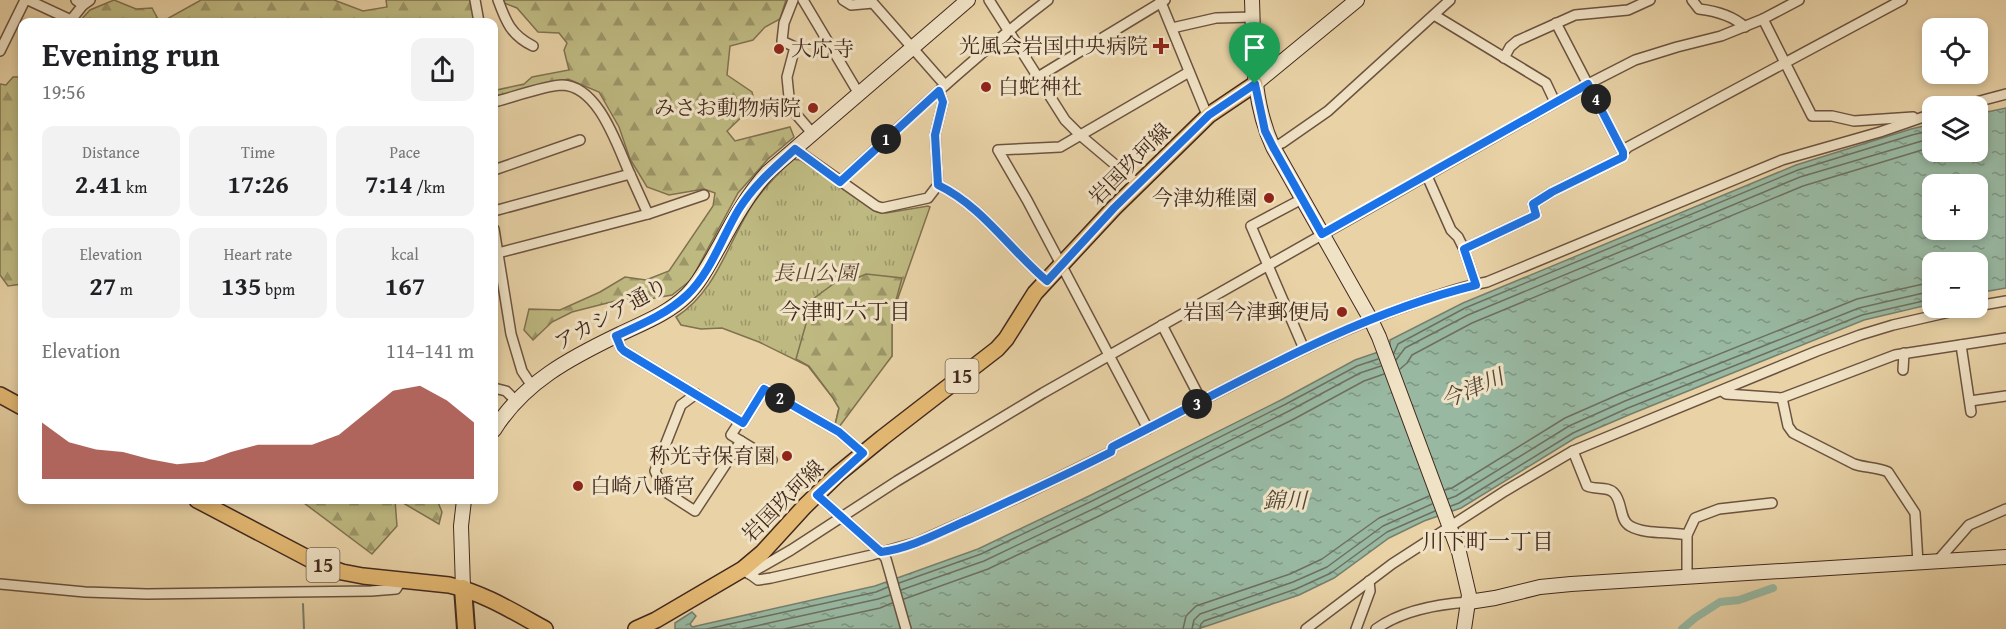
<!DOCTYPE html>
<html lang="en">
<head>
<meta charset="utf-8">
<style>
  body { margin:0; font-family:"Gentium Book Plus","Noto Serif JP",serif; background:#f2f2f2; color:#202124; height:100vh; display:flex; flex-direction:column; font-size:22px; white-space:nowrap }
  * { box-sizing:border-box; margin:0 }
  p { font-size:20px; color:#757577 }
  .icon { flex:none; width:33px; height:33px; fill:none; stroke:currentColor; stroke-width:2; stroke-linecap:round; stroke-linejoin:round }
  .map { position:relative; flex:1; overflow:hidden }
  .sheet { position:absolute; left:18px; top:18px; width:480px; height:486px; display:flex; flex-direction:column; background:#fff; border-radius:12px; box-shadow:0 3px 9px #0003 }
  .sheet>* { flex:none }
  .tools { position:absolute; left:1922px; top:18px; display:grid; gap:12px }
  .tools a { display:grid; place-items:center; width:66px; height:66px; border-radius:12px; background:#fff; box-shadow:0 3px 9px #0003; font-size:30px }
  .pin { position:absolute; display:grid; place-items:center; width:51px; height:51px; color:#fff; margin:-62px -26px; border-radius:50% 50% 50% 0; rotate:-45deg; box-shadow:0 0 6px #0007 }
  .pin .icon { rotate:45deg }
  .km { position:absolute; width:30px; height:30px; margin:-15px; border-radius:50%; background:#222; color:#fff; font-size:16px; line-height:30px; text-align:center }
  .round { display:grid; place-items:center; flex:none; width:63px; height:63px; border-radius:12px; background:#f2f2f2 }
  .summary { display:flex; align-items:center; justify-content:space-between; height:102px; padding:0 24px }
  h1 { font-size:33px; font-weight:700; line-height:45px }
  .figures { display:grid; grid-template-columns:repeat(3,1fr); gap:9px; height:102px; padding:6px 24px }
  .figures div { display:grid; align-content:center; border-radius:12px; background:#f2f2f2; text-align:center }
  .figures b { font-size:26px; font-weight:700 }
  .figures small { font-size:16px; font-weight:400 }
  .figures p { font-size:16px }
  .chart { height:168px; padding:12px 24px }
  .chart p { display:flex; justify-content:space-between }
  .chart svg { width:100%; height:108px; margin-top:6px; fill:#8f2418; opacity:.7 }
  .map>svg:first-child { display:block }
</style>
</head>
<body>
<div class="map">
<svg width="2006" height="629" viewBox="0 0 2006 629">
  <defs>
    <pattern id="grass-tufts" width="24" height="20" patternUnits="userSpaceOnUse" patternTransform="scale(1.5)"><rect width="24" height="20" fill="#beb981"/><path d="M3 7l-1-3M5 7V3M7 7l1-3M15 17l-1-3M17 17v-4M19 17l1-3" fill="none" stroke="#9c9669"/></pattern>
    <pattern id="forest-firs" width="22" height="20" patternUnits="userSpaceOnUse" patternTransform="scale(1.5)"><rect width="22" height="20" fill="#beb981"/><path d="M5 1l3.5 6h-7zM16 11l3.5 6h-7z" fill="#9c9669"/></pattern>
    <pattern id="water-ripples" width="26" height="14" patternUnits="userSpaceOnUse" patternTransform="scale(1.5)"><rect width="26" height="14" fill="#98b8a1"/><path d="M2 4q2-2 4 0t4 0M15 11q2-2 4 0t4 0" fill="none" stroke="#7e9683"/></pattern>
  </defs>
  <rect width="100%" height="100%" fill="#e8d2a6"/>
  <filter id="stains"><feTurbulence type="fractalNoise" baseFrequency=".00333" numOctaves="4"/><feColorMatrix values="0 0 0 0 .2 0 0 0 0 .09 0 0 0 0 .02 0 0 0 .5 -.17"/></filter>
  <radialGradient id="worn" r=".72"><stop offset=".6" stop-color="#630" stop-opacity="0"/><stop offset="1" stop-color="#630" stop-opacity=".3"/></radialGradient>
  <path fill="url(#grass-tufts)" stroke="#807150" stroke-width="1.5" d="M 792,159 L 800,160 L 877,212 L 886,213 L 928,206 L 930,207 L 892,315 L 892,356 L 835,425 L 839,408 L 833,398 L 808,366 L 759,342 L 722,328 L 701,329 L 681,325 L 676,317 C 714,293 726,249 748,212 C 759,192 777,176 792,159 Z"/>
  <g fill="url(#forest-firs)" stroke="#807150" stroke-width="1.5">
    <polygon points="114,0 136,9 152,8 158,19 167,19 201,0 334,0 363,11 387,7 386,0 471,0 474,22 79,22 90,10"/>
    <polygon points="504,0 786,0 780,19 765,27 753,40 730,46 727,75 752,92 755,104 727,131 735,141 790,127 794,137 768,159 738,193 691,280 672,295 638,301 619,300 572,312 552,322 533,340 524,330 529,309 560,310 600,292 625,277 646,280 669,271 713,206 715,193 704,189 669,195 647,187 630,159 619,127 599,92 568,79 512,94 496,95 497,90 524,84 532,77 569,70 564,50 567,43 559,33 538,32 517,8 504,3"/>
    <polygon points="13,77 22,77 22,284 8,286 0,275 0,84 6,85"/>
    <polygon points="866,274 902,278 892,315 892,356 839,427 835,425 839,408 833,398 809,366 796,359 813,299 836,282 857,278"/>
    <polygon points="300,500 395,500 397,526 372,554"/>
    <polygon points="398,500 437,500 442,512 439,524"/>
  </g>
  <path fill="url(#water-ripples)" stroke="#767f6d" stroke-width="1.5" fill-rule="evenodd" d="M 2006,108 L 2006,288 L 1977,293 L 1977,262 L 1932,262 L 1932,304 L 1864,320 L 1631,414 L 1575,438 L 1461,508 L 1424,521 L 1389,538 L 1334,578 L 1299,595 L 1198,629 L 675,629 L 675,623 L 692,612 L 696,616 L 690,624 L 692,627 L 875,586 L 978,549 L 1089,496 L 1283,399 L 1355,360 L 1390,348 L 1390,340 L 1463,303 L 1796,165 L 1911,129 L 1932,124 L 1932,152 L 1977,152 L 1977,114 ZM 1932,184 L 1977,184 L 1977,230 L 1932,230 Z"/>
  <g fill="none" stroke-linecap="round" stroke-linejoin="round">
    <g stroke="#6d7060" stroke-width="1.5">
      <polyline points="1394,353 1398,344 1465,308 1798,170 1912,135 1932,130"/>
      <polyline points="1396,360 1405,348 1468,315 1800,177 1932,138"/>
      <polyline points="1400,369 1407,363 1412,355 1472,323 1803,186 1932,147"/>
      <polyline points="1445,490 1452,488 1565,418 1622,393 1857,299 1932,282"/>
      <polyline points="1448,499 1456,496 1569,426 1625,401 1859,308 1932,291"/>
      <polyline points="1451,506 1459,503 1573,433 1628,408 1862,315 1932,299"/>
      <polyline points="899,583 981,554 1092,501 1286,404 1357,366 1378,359"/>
      <polyline points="901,590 984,561 1095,508 1289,411 1360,373 1381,366"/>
      <polyline points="904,599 988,569 1099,516 1294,419 1364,381 1384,374"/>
      <polyline points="707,629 876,592 888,587"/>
      <polyline points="742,629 878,599 890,595"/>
      <polyline points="784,629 880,608 892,603"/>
      <polyline points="1183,629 1186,616 1196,606 1290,574 1322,559 1379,518 1429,496"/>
      <polyline points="1192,629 1194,620 1200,614 1293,582 1327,567 1383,526 1432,504"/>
      <polyline points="1200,629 1201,624 1204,621 1296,589 1331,573 1387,532 1435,511"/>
    </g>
    <polyline stroke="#767f6d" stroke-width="2" points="303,604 304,629"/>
    <polyline stroke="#98b8a1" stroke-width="8" points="1682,629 1695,618 1720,602 1739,600 1773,588"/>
    <defs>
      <g id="street">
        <polyline points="28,0 71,20 83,5"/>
        <polyline points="76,0 83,5 90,0"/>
        <polyline points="475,0 479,22"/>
        <path d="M 498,0 C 506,22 511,35 533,46"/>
        <polyline points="793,0 784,23 782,41 795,47 787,77 790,107 813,134"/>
        <polyline points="803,0 859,94"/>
        <polyline points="843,0 851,5 873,3 945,85"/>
        <polyline points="989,0 1065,120 1080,135 1138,184"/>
        <polyline points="1160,0 1205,110 1209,115"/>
        <path d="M 1692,0 L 1699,9 C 1716,11 1732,15 1745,27"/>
        <polyline points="1434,15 1546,83 1555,102"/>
        <polyline points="1763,19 1812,116 1832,116 1854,121 1913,117"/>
        <polyline points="1556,23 1623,152"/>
        <polyline points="1172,28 1216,18 1253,17"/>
        <polyline points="0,51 25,0"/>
        <polyline points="1504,58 1510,47 1517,41 1575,15 1628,10 1650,0"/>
        <polyline points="1038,77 1165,0"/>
        <path d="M 494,102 C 510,98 547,85 562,85 C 599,86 617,146 630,174"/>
        <polyline points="1961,106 2006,94"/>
        <polyline points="1273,147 1282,143 1328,111 1450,0"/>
        <polyline points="795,149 876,206 882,208 928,198 938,185 935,135 943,102 939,91"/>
        <polyline points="494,170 580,140"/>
        <polyline points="1427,176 1451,230 1458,237 1464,249 1476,285"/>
        <path d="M 840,182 C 908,119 974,56 1048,0"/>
        <path d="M 938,185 C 982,206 1010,250 1047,281"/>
        <polyline points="1302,199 1251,226 1304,349"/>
        <polyline points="494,211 630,174 648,214"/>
        <polyline points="494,229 511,334 522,371 532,386"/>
        <polyline points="1464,249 1536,215 1533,204 1552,192 1623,157 1623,152 1628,147 1902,0"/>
        <polyline points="498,253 648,214 704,195"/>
        <polyline points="1977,306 2006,301"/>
        <polyline points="1162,325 1202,402"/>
        <polyline points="616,336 621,348 624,351 743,423 764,389 839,432 863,453"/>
        <polyline points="1961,345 1971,412"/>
        <polyline points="1903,370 1904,353"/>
        <polyline points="494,388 506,391 515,400"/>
        <polyline points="1722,391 1726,394 1782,398 1895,355 2006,338"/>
        <polyline points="696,394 681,405 655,471 664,491 695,511 741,441"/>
        <path d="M 1782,398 L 1788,426 L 1793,433 L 1854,464 C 1865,468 1877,467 1888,472 L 1915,513 L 1918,563"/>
        <polyline points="1970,401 2006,396"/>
        <polyline points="740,421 731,435 772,460"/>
        <polyline points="1148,429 1027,200 998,150 1060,147 1189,72"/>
        <path d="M 1573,451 L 1587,486 C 1595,490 1608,486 1614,493 C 1623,502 1619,520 1630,526 C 1646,535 1669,531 1687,535"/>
        <polyline points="817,495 881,552 886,559 906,629"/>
        <polyline points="1941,562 1941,557 1969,525 2006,509"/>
        <path d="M 743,569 L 758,580 L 771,578 L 872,555 L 918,542 L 1021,496 L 1111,452 L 1112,447 C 1206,400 1297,347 1396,310 C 1426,299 1456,288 1487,282 L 1782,160 L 1880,132 L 1932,114"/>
        <polyline points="749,574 791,550 897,481 1043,393 1588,84 1635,60 1677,47 1721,36 1763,19 1799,0"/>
        <polyline points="1687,576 1687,535 1695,518 1719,509 1772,503"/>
        <polyline points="0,584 85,592 147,594 371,591 396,589 401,581"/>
        <polyline points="1306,629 1392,564 1505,491 1573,451 1817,351 1860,335 1893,325 1967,308"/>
        <polyline points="1356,629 1370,591 1369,581"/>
        <path d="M 1376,629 C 1401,611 1439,604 1469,602"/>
      </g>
      <g id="secondary">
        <path d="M 1252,0 C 1254,51 1251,99 1273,147 L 1371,320 L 1379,337 L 1459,552 L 1469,595 L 1464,629"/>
        <polyline points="1255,84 1357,0"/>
        <path d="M 494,430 C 524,382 570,358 620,334 C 643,323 669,313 687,295 C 701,281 710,262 720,245 C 734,219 748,194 768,172 L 968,0"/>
        <polyline points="463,588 461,526 464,500"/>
        <polyline points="1469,602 1495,598 1540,587 1571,584 2006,557"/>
      </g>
      <g id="primary">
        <polyline points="0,395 22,407"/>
        <path d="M 197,500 L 317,563 L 342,572 L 363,576 L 449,585 C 484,593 514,612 545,629"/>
        <polyline points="636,629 656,620 743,569 762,553 805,506 838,474 882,438 997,349 1006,339 1035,293 1114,208 1209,115 1255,84"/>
      </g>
      <polyline id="highway" points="463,588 466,629"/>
    </defs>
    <use href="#street" stroke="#6c5340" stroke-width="12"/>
    <use href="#secondary" stroke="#42291e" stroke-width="16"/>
    <use href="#primary" stroke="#42291e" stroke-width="18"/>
    <use href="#highway" stroke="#42291e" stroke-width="20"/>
    <use href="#street" stroke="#f0e2c5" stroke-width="9"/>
    <use href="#secondary" stroke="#f0e2c5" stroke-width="14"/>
    <use href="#primary" stroke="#e4b973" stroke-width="15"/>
    <use href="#highway" stroke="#e4b973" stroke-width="16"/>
  </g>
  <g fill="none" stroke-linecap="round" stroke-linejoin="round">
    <defs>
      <path id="route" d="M 1255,84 L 1265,131 L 1273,147 L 1322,234 L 1588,84 L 1623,152 L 1623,157 L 1552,192 L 1533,204 L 1536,215 L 1464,249 L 1476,285 C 1346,317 1230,388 1112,447 L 1111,452 C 1064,476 1016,498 968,520 C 940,532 912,548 881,552 L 817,495 L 863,453 L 839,432 L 764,389 L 743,423 L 624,351 L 621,348 L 616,336 C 640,325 667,314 687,295 C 711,272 722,237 739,209 C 754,185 774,168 795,149 L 840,182 L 939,91 L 943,102 L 935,135 L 938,185 C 982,206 1010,250 1047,281 L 1114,208 L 1209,115 Z"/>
    </defs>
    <use href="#route" stroke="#fff" stroke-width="12"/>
    <use href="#route" stroke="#1a73e8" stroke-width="8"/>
  </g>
  <g fill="#8f2418" stroke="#f0e2c5" stroke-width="2">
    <path d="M1158 37h6v6h6v6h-6v6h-6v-6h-6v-6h6z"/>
    <circle cx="779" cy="49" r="6"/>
    <circle cx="986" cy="87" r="6"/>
    <circle cx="813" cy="108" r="6"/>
    <circle cx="1269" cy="198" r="6"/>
    <circle cx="1342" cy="312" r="6"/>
    <circle cx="787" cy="456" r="6"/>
    <circle cx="578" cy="486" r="6"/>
  </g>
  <g text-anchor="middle" stroke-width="6" stroke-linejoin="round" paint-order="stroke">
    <g fill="#f0e2c5" stroke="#766050" stroke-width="1.5">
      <rect x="945.5" y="359" width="33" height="34" rx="4.5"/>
      <rect x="306.5" y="548" width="33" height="34" rx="4.5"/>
    </g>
    <g font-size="20" font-weight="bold" fill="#42291e">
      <text x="962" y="383">15</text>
      <text x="323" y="572">15</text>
    </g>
    <g font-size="21" fill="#42291e" stroke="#f0e2c5" text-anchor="end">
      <text x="1148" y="53">光風会岩国中央病院</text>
      <text x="791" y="56" text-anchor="start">大応寺</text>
      <text x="998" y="94" text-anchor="start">白蛇神社</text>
      <text x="801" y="115">みさお動物病院</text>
      <text x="1257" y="205">今津幼稚園</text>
      <text x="1330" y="319">岩国今津郵便局</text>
      <text x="775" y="463">称光寺保育園</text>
      <text x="590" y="493" text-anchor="start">白崎八幡宮</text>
    </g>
    <g font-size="21" fill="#42291e" stroke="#f0e2c5">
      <text transform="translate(1130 164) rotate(-45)" y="7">岩国玖珂線</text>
      <text transform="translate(611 314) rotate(-29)" y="7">アカシア通り</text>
      <text transform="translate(783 501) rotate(-45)" y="7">岩国玖珂線</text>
    </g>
    <g font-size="21" font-style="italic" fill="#5b4632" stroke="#f0e2c5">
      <text x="815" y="280">長山公園</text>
    </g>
    <g font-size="22" fill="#42291e" stroke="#f0e2c5">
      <text x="845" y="319">今津町六丁目</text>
      <text x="1488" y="549">川下町一丁目</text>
    </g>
    <g font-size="22" font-style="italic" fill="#534638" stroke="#f0e2c5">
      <text transform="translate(1472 388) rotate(-23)" y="8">今津川</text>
      <text x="1285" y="508">錦川</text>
    </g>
  </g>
  <rect width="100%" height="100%" filter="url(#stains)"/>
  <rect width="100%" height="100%" fill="url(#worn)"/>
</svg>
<div class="tools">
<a><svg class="icon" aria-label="locate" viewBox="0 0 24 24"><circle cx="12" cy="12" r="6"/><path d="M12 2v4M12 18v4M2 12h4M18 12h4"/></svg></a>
<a><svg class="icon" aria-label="layers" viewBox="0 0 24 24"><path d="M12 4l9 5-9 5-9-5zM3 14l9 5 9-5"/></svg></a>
<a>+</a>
<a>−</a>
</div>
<div class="pin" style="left:1255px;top:84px;background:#1e9e55"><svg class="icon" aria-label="arrive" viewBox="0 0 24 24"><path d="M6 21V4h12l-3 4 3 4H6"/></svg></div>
<b class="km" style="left:886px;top:139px">1</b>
<b class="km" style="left:780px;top:398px">2</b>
<b class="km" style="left:1197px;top:404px">3</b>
<b class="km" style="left:1596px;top:99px">4</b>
<section class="sheet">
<div class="summary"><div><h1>Evening run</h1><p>19:56</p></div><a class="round"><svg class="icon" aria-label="share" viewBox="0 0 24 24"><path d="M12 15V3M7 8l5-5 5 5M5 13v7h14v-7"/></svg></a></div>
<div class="figures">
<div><p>Distance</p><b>2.41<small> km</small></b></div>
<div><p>Time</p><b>17:26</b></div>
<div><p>Pace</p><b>7:14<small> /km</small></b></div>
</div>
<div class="figures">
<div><p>Elevation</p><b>27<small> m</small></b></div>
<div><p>Heart rate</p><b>135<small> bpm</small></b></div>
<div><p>kcal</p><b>167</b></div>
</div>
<div class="chart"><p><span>Elevation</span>114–141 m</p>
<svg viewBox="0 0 160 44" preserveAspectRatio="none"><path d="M0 44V21L10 29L20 32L30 33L40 36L50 38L60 37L70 33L80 30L90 30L100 30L110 26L120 17L130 8L140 6L150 12L160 21V44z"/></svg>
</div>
</section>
</div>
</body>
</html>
